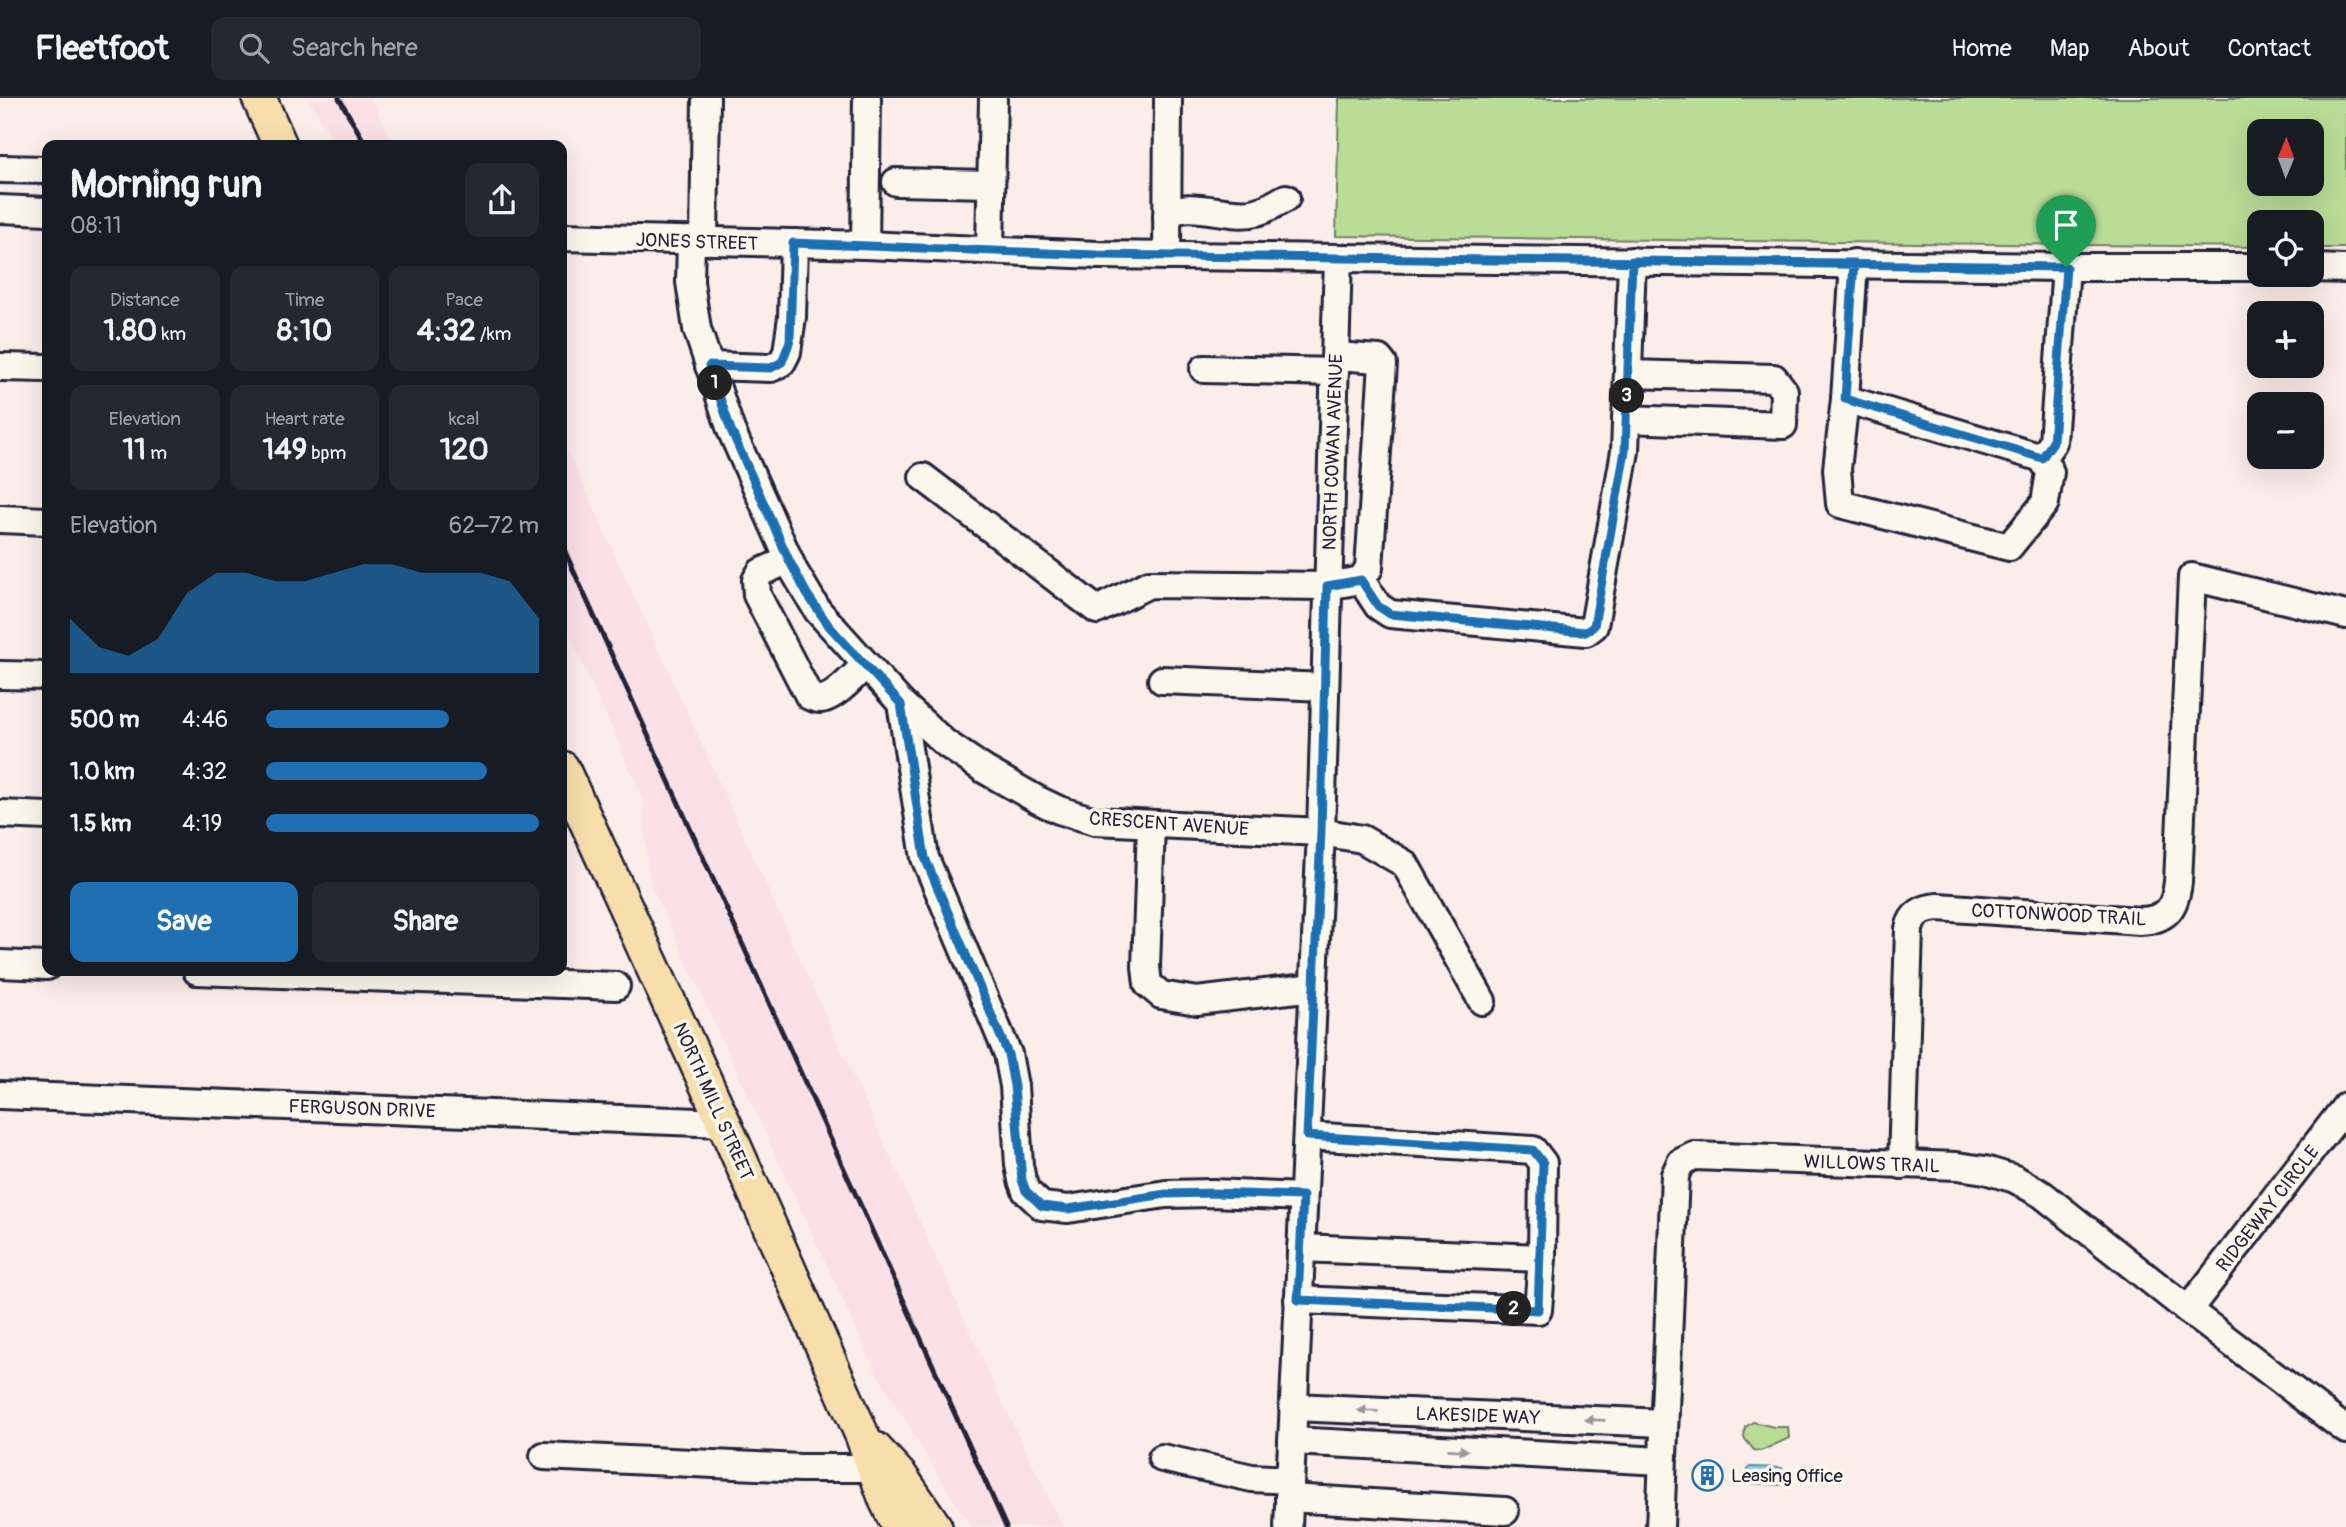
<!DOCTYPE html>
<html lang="en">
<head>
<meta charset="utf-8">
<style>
  body { margin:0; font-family:Pangolin,sans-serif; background:#242831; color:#f1f3f6; height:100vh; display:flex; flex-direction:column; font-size:26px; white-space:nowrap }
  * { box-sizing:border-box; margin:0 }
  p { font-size:23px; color:#9ea1a6 }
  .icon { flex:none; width:38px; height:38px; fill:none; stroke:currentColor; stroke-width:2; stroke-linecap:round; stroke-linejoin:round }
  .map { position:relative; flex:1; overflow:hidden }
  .panel { position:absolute; left:42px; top:42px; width:525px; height:836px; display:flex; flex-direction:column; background:#171b24; border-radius:14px; box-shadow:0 7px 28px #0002 }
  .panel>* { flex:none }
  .needle { width:46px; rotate:1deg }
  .tools { position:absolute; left:2247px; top:21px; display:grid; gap:14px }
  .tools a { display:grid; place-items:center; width:77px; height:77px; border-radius:14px; background:#171b24; box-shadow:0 7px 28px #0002; font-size:35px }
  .pin { position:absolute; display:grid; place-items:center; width:60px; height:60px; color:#fff; margin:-72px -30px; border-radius:50% 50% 50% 0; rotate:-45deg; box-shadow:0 0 7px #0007 }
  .pin .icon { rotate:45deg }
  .km { position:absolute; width:35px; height:35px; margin:-18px; border-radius:50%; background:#222; color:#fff; font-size:19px; line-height:35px; text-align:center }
  .round { display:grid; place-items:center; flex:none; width:74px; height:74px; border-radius:14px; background:#242831 }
  .headline { display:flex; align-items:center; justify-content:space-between; height:119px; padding:0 28px }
  h1 { font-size:38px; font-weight:700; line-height:52px }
  .figures { display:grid; grid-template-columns:repeat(3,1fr); gap:10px; height:119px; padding:7px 28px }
  .figures div { display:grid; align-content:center; border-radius:14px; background:#242831; text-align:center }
  .figures b { font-size:30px; font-weight:700 }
  .figures small { font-size:19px; font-weight:400 }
  .figures p { font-size:19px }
  .chart { height:196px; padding:14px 28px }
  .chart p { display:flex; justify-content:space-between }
  .chart svg { width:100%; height:126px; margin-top:7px; fill:#1f6fb2; opacity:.7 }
  .primary-button { display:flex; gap:14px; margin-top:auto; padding:14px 28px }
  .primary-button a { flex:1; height:80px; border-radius:14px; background:#1f6fb2; color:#fff; font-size:28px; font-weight:700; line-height:80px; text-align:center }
  .primary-button a+a { background:#242831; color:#f1f3f6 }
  ul { padding:0 28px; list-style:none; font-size:23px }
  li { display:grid; grid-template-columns:112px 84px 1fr; align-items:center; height:52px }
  li i { height:18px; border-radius:9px; background:#1f6fb2 }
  header { display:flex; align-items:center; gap:42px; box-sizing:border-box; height:98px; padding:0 35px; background:#171b24; border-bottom:2px solid #363941 }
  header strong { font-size:33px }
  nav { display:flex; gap:38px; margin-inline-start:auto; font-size:24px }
  .search { width:490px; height:63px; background:#242831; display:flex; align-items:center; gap:18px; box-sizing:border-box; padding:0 24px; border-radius:14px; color:#9ea1a6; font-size:26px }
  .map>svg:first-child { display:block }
</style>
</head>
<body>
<header>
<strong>Fleetfoot</strong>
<div class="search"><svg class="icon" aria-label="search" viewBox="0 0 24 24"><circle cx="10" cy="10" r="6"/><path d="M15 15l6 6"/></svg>Search here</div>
<nav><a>Home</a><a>Map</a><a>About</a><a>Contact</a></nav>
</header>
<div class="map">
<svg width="2346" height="1429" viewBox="0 0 2346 1429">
  <rect width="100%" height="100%" fill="#fbede9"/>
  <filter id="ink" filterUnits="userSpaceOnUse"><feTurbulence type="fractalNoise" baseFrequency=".0143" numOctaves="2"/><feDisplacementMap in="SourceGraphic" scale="14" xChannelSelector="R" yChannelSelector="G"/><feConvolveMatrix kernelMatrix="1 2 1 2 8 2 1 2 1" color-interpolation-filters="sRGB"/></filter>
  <g filter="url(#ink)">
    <g fill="#fbe1e5">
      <polygon points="308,0 371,0 394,47 336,47"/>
      <polygon points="562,340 1002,1304 1063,1429 972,1429 946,1390 877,1276 651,787 647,764 643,701 562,519"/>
    </g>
    <g fill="#b9dc97" stroke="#6e7f69" stroke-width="2" fill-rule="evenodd">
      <path d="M 1339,0 L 2346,0 L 2346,150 L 2312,150 L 2312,124 L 2259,124 L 2259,149 L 1336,138 ZM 2259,33 L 2312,33 L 2312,86 L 2259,86 Z"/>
      <polygon points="1753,1324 1774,1329 1788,1329 1789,1340 1761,1353 1754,1352 1744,1340 1745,1329"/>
    </g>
    <polygon fill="#8bd8eb" stroke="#618fa5" stroke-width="2" points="1750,1369 1782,1370 1783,1385 1780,1387 1748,1385 1748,1371"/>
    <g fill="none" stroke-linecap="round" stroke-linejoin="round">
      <defs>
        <g id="minor">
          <polyline points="0,71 47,72"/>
          <polyline points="896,84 991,86"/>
          <polyline points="0,111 47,113"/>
          <path d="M 1167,119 C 1184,98 1229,122 1256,114 C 1266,112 1276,105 1286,100"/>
          <polyline points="562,139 865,147 1098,157 2066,169 2259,169"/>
          <polyline points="691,142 690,184 697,231 731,332 794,473 818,513 901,605 945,645 985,672 1038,702 1059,712 1095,723 1321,734 1362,741 1405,766 1482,903"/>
          <polyline points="704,143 706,0"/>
          <polyline points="865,147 867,0"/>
          <polyline points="990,152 993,0"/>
          <polyline points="1167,158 1168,0"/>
          <polyline points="1854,165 1845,301 2042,360 2053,344 2066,169"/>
          <polyline points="2312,170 2346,171"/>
          <polyline points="709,268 771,270 782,264 787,254 792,219 794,145"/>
          <polyline points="0,269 47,270"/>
          <polyline points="1204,271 1335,274"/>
          <polyline points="1845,301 1837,371 1840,406 2009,449 2045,405 2050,374 2042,360"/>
          <polyline points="1626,321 1783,327 1784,293 1774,280 1628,276"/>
          <polyline points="923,379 1097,512 1149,486 1327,488 1361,482 1369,470 1383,266 1379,261 1336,258"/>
          <polyline points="0,421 47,423"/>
          <path d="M 789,462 L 761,474 L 756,482 L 757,497 L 809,598 C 812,599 816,601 820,601 C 834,601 856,576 865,567"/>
          <polyline points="1361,482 1378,508 1390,516 1586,534 1594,528 1625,353 1632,163"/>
          <polyline points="0,577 47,578"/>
          <polyline points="1162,582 1324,589"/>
          <polyline points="901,605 925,760 1008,956 1014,988 1019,1067 1022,1082 1026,1093 1042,1108 1068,1111 1166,1096 1213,1095 1303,1099"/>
          <polyline points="0,716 47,718"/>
          <polyline points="1151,727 1146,869 1148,886 1161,897 1197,903 1314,889"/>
          <polyline points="0,866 47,868"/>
          <polyline points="197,873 616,888"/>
          <polyline points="0,997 724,1025"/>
          <path d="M 1902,1067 L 1909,831 C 1912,816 1923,810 1938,809 L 2140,823 C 2167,822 2175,810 2178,784 L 2192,479 L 2346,517"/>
          <polyline points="1301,1150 1542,1160 1543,1065 1533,1052 1307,1038"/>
          <polyline points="1298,1202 1538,1212 1542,1160"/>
          <polyline points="2188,1212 2346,1008"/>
          <polyline points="1293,1309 1664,1325"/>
          <polyline points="1292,1343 1662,1363"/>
          <polyline points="544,1358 800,1370 874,1370"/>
          <polyline points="1162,1360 1252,1380 1290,1382"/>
          <polyline points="1289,1400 1505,1413"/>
          <polyline points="1288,1429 1321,734 1338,160"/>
          <polyline points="1660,1429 1675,1077 1681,1064 1694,1058 1957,1068 1985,1072 2015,1081 2043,1097 2188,1212 2346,1332"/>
        </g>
        <g id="major">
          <polyline points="259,0 280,47"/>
          <polyline points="562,670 724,1025 862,1337 886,1402 899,1429"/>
          <polyline points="875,1351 901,1379 935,1429"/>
        </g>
      </defs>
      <use href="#minor" stroke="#22223b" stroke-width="32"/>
      <use href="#major" stroke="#22223b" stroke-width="38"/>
      <use href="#minor" stroke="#fbf7ec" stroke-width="26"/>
      <use href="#major" stroke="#f8deab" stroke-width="33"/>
      <g stroke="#22223b" stroke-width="5">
        <polyline points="339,0 366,47"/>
        <polyline points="562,447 1006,1429"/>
      </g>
    </g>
    <defs><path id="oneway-solid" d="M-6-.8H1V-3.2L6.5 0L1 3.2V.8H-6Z" transform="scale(1.75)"/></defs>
    <g fill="#99979c">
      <use href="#oneway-solid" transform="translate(1368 1313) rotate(-178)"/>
      <use href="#oneway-solid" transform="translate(1595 1322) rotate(-178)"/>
      <use href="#oneway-solid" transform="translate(1458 1352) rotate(3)"/>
    </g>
  </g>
  <g fill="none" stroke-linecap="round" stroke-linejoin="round" filter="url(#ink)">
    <defs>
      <polyline id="route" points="2066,169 1098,157 793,145 790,243 782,264 771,270 709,268 731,332 789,462 807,496 829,528 901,606 925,760 1008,956 1014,988 1022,1082 1026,1093 1042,1108 1068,1111 1166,1096 1213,1095 1303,1098 1298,1202 1538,1212 1543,1065 1533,1052 1307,1038 1321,734 1327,488 1361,482 1378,508 1390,516 1586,534 1594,528 1625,353 1632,163 1854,165 1845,301 2042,360 2053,344 2066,169"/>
    </defs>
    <use href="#route" stroke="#fff" stroke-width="14"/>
    <use href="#route" stroke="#1f6fb2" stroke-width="9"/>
  </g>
  <defs>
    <symbol id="building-ring" viewBox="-11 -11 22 22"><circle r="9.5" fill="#fbf7ec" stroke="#1f6fb2" stroke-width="1.5"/><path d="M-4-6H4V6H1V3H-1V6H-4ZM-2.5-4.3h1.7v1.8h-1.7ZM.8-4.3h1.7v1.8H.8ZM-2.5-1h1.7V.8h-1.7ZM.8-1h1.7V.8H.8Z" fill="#1f6fb2"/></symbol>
  </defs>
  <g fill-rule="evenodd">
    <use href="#building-ring" x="1690" y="1360" width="35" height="35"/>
  </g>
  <g text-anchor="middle" stroke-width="7" stroke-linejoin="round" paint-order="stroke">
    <g font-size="19" fill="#22223b" stroke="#fbf7ec">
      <text transform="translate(697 143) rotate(2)" y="7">JONES STREET</text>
      <text transform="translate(1332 354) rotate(-88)" y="7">NORTH COWAN AVENUE</text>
      <text transform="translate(1169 725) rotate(4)" y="7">CRESCENT AVENUE</text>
      <text transform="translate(2059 816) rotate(3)" y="7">COTTONWOOD TRAIL</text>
      <text transform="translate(714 1003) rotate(66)" y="7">NORTH MILL STREET</text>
      <text transform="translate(362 1010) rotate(2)" y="7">FERGUSON DRIVE</text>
      <text transform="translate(1872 1065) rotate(2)" y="7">WILLOWS TRAIL</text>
      <text transform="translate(2267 1110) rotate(-52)" y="7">RIDGEWAY CIRCLE</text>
      <text transform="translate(1478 1317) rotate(2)" y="7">LAKESIDE WAY</text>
    </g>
    <g font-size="19" fill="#22223b" stroke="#fbf7ec" text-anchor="start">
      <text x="1731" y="1384">Leasing Office</text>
    </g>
  </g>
</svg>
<div class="tools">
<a><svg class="needle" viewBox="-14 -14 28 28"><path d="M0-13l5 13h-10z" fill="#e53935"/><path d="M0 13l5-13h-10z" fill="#9ea1a6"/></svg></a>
<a><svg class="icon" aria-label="locate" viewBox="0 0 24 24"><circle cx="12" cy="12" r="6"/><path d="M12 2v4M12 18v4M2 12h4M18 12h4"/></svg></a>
<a>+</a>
<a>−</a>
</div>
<div class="pin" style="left:2066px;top:169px;background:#1e9e55"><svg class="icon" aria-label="arrive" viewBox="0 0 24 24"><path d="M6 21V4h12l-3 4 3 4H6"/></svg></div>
<b class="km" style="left:715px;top:285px">1</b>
<b class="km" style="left:1514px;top:1211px">2</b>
<b class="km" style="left:1627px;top:298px">3</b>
<section class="panel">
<div class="headline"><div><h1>Morning run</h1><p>08:11</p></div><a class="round"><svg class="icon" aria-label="share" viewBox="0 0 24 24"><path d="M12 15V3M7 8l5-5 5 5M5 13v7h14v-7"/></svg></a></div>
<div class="figures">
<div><p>Distance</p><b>1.80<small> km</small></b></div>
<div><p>Time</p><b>8:10</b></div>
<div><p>Pace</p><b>4:32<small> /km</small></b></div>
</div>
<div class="figures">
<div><p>Elevation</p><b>11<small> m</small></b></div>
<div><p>Heart rate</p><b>149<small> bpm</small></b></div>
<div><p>kcal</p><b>120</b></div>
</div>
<div class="chart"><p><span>Elevation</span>62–72 m</p>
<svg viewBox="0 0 160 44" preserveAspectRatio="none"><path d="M0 44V25L10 35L20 38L30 32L40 16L50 9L60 9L70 12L80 12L90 9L100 6L110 6L120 9L130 9L140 9L150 12L160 25V44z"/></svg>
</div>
<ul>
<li><b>500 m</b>4:46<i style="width:67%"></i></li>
<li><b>1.0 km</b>4:32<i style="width:81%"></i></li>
<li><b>1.5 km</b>4:19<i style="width:100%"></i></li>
</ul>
<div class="primary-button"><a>Save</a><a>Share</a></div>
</section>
</div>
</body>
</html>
